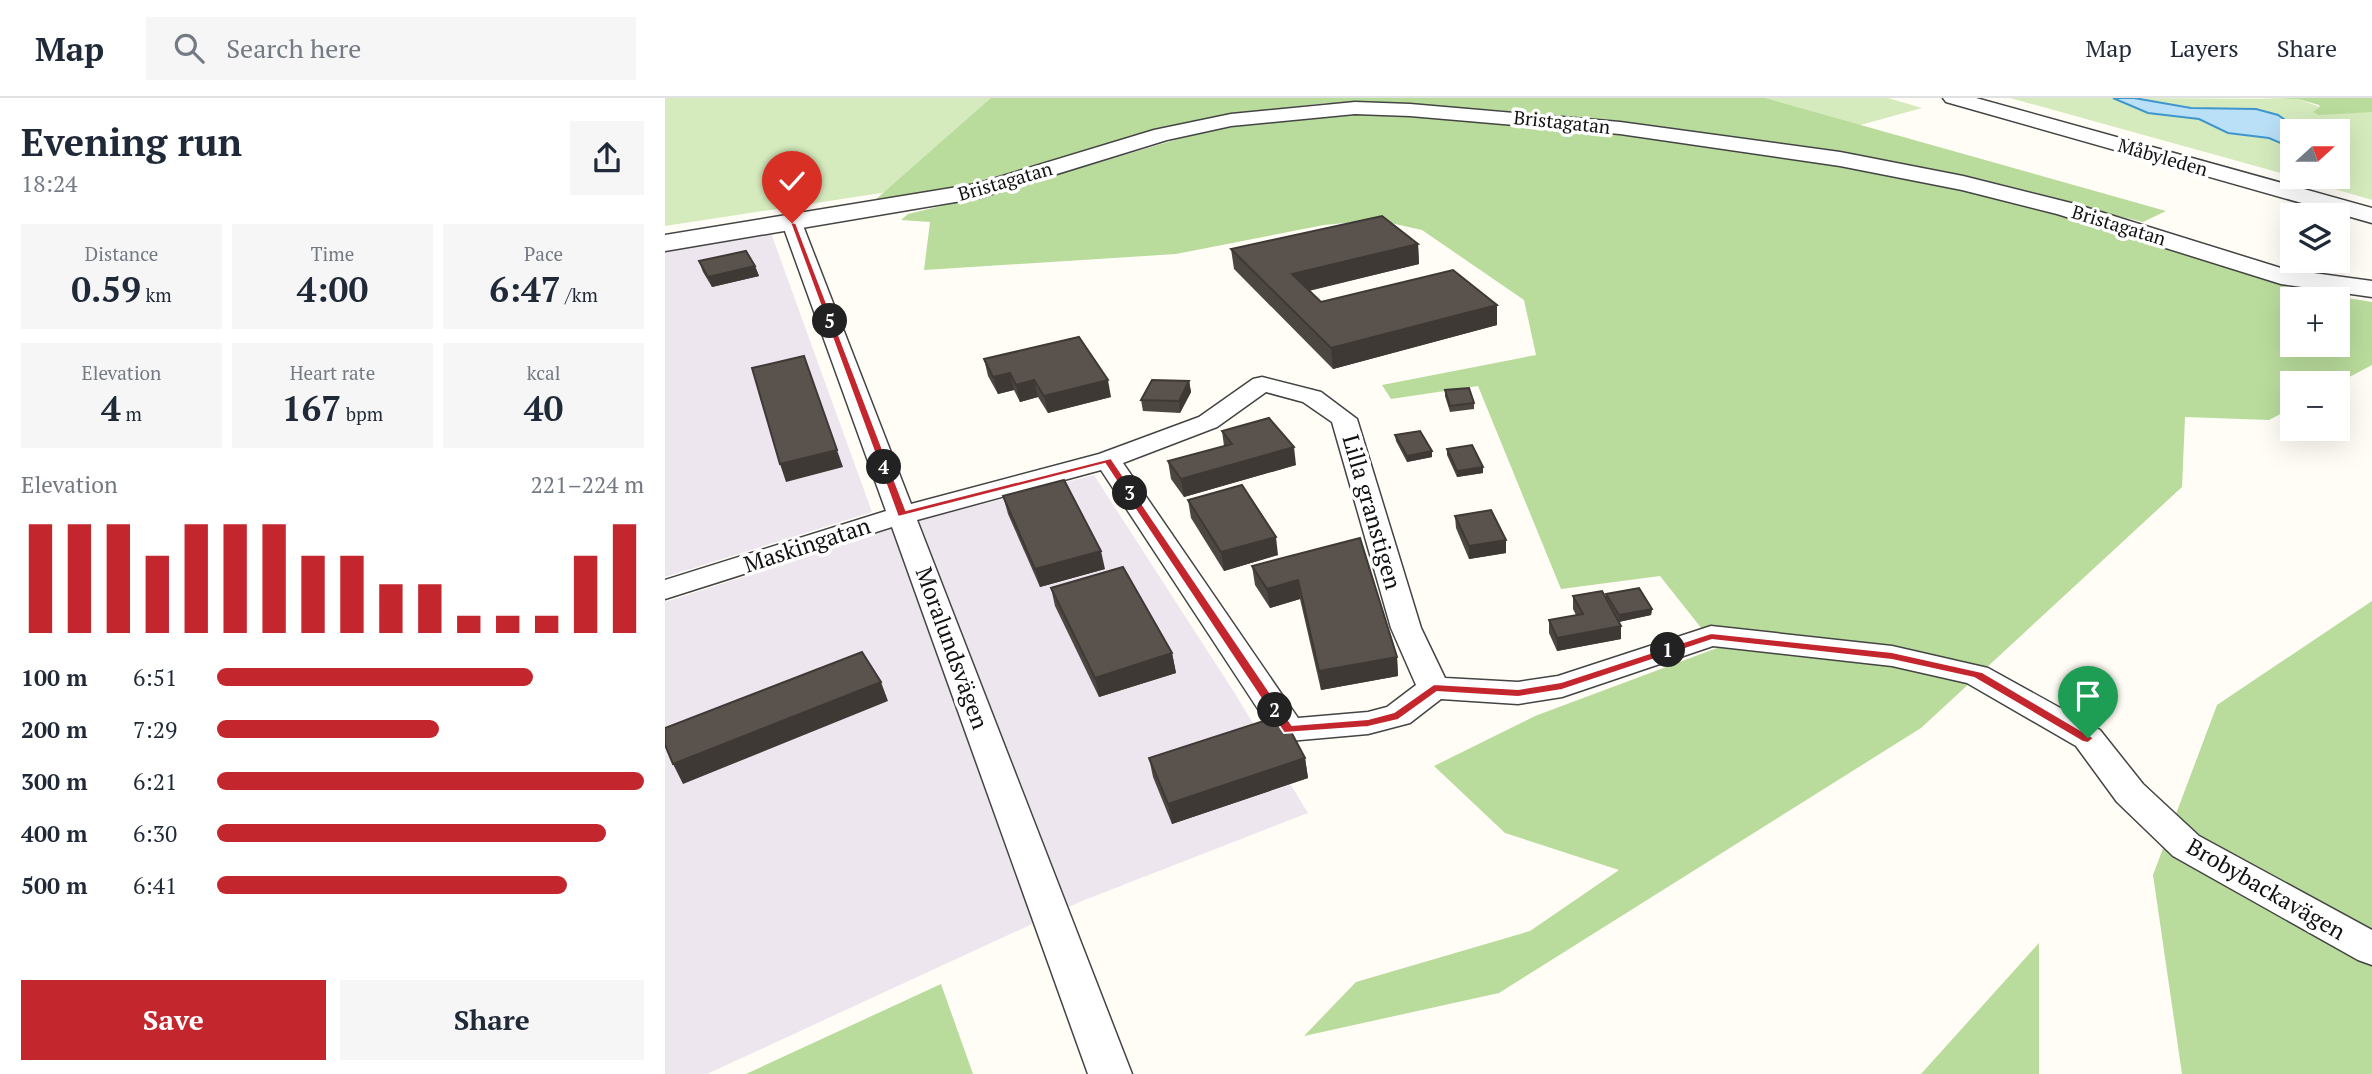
<!DOCTYPE html>
<html lang="en">
<head>
<meta charset="utf-8">
<style>
  body { margin:0; font-family:"PT Serif",serif; background:#f6f6f7; color:#1f2937; height:100vh; display:flex; flex-direction:column; font-size:26px; white-space:nowrap }
  * { box-sizing:border-box; margin:0 }
  p { font-size:23px; color:#747a83 }
  .icon { flex:none; width:38px; height:38px; fill:none; stroke:currentColor; stroke-width:2; stroke-linecap:round; stroke-linejoin:round }
  .map { position:relative; flex:1; overflow:hidden }
  .sheet { display:flex; flex-direction:column; background:#fff; width:665px }
  .sheet>* { flex:none }
  .needle { width:46px; rotate:69deg }
  .buttons { position:absolute; left:1615px; top:21px; display:grid; gap:14px }
  .buttons a { display:grid; place-items:center; width:70px; height:70px; border-radius:0px; background:#fff; box-shadow:0 7px 28px #0002; font-size:35px }
  .pin { position:absolute; display:grid; place-items:center; width:60px; height:60px; color:#fff; margin:-72px -30px; border-radius:50% 50% 50% 0; rotate:-45deg; box-shadow:0 0 7px #0007 }
  .pin .icon { rotate:45deg }
  .km { position:absolute; width:35px; height:35px; margin:-18px; border-radius:50%; background:#222; color:#fff; font-size:19px; line-height:35px; text-align:center }
  .round { display:grid; place-items:center; flex:none; width:74px; height:74px; border-radius:0px; background:#f6f6f7 }
  .summary { display:flex; align-items:center; justify-content:space-between; height:119px; padding:0 21px }
  h1 { font-size:38px; font-weight:600; line-height:52px }
  .figures { display:grid; grid-template-columns:repeat(3,1fr); gap:10px; height:119px; padding:7px 21px }
  .figures div { display:grid; align-content:center; border-radius:0px; background:#f6f6f7; text-align:center }
  .figures b { font-size:35px; font-weight:600 }
  .figures small { font-size:19px; font-weight:400 }
  .figures p { font-size:19px }
  .chart { height:196px; padding:14px 21px }
  .chart p { display:flex; justify-content:space-between }
  .chart svg { width:100%; height:126px; margin-top:7px; stroke:#c4262e; stroke-width:6 }
  .button { display:flex; gap:14px; margin-top:auto; padding:14px 21px }
  .button a { flex:1; height:80px; border-radius:0px; background:#c4262e; color:#fff; font-size:28px; font-weight:600; line-height:80px; text-align:center }
  .button a+a { background:#f6f6f7; color:#1f2937 }
  ul { padding:0 21px; list-style:none; font-size:23px }
  li { display:grid; grid-template-columns:112px 84px 1fr; align-items:center; height:52px }
  li i { height:18px; border-radius:9px; background:#c4262e }
  header { display:flex; align-items:center; gap:42px; box-sizing:border-box; height:98px; padding:0 35px; background:#fff; border-bottom:2px solid #e0e1e3 }
  header strong { font-size:33px }
  nav { display:flex; gap:38px; margin-inline-start:auto; font-size:24px }
  .search { width:490px; height:63px; background:#f6f6f7; display:flex; align-items:center; gap:18px; box-sizing:border-box; padding:0 24px; border-radius:0px; color:#747a83; font-size:26px }
  main { display:flex; flex:1; min-height:0 }
  .map>svg:first-child { display:block }
</style>
</head>
<body>
<header>
<strong>Map</strong>
<div class="search"><svg class="icon" aria-label="search" viewBox="0 0 24 24"><circle cx="10" cy="10" r="6"/><path d="M15 15l6 6"/></svg>Search here</div>
<nav><a>Map</a><a>Layers</a><a>Share</a></nav>
</header>
<main>
<section class="sheet">
<div class="summary"><div><h1>Evening run</h1><p>18:24</p></div><a class="round"><svg class="icon" aria-label="share" viewBox="0 0 24 24"><path d="M12 15V3M7 8l5-5 5 5M5 13v7h14v-7"/></svg></a></div>
<div class="figures">
<div><p>Distance</p><b>0.59<small> km</small></b></div>
<div><p>Time</p><b>4:00</b></div>
<div><p>Pace</p><b>6:47<small> /km</small></b></div>
</div>
<div class="figures">
<div><p>Elevation</p><b>4<small> m</small></b></div>
<div><p>Heart rate</p><b>167<small> bpm</small></b></div>
<div><p>kcal</p><b>40</b></div>
</div>
<div class="chart"><p><span>Elevation</span>221–224 m</p>
<svg viewBox="0 0 160 44" preserveAspectRatio="none"><path d="M5 44V6M15 44V6M25 44V6M35 44V17M45 44V6M55 44V6M65 44V6M75 44V17M85 44V17M95 44V27M105 44V27M115 44V38M125 44V38M135 44V38M145 44V17M155 44V6"/></svg>
</div>
<ul>
<li><b>100 m</b>6:51<i style="width:74%"></i></li>
<li><b>200 m</b>7:29<i style="width:52%"></i></li>
<li><b>300 m</b>6:21<i style="width:100%"></i></li>
<li><b>400 m</b>6:30<i style="width:91%"></i></li>
<li><b>500 m</b>6:41<i style="width:82%"></i></li>
</ul>
<div class="button"><a>Save</a><a>Share</a></div>
</section>
<div class="map">
<svg width="1707" height="976" viewBox="0 0 1707 976">
  <rect width="100%" height="100%" fill="#fffdf5"/>
  <g fill="#eee6ef">
    <polygon points="106,135 207,414 0,479 0,151"/>
    <polygon points="429,377 569,594 643,715 417,803 42,976 0,976 0,504 252,423"/>
  </g>
  <g fill="#d5ebbd">
    <polygon points="0,0 628,0 242,91 0,128"/>
    <polygon points="756,0 1223,0 1257,10 1152,39"/>
    <polygon points="1345,0 1448,0 1488,16 1534,21 1563,35 1604,40 1627,50 1627,78"/>
    <polygon points="1469,0 1633,1 1655,9 1707,14 1707,102 1629,79 1673,79 1673,33 1636,33 1613,17 1591,11 1526,10"/>
  </g>
  <g fill="#b9dc9c" fill-rule="evenodd">
    <polygon points="326,0 1100,0 1501,113 1478,124 1328,88 1029,36 833,12 662,5 564,16 489,33 266,97 209,103"/>
    <polygon points="1595,0 1707,0 1707,14 1654,17 1648,14 1655,9 1654,7 1633,1"/>
    <path d="M 663,15 L 904,27 L 1102,58 L 1180,64 L 1330,94 L 1483,142 L 1629,191 L 1707,204 L 1707,267 L 1673,285 L 1628,285 L 1627,310 L 1604,322 L 1520,319 L 1517,389 L 1256,630 L 834,895 L 639,938 L 691,884 L 865,833 L 954,772 L 840,735 L 769,668 L 870,618 L 1052,550 L 995,478 L 896,491 L 813,288 L 726,301 L 717,287 L 871,257 L 859,202 L 757,132 L 712,122 L 659,127 L 511,156 L 259,172 L 265,124 L 236,122 L 243,116 L 330,95 L 530,36 L 606,22 ZM 1628,201 L 1673,201 L 1673,247 L 1628,247 Z"/>
    <polygon points="1707,503 1707,976 1517,976 1488,777 1552,607"/>
    <polygon points="1374,845 1374,976 1256,976"/>
    <polygon points="276,886 308,976 81,976"/>
  </g>
  <polygon fill="#b9e0f7" stroke="#3f96cf" stroke-width="2" points="1448,0 1469,0 1526,10 1591,11 1613,17 1636,33 1628,33 1627,50 1604,40 1563,35 1534,21 1483,15"/>
  <g fill="none" stroke-linecap="round" stroke-linejoin="round">
    <defs>
      <path id="minor" d="M 127,119 L 134,121 L 137,125 L 246,406 L 434,356 L 534,319 L 588,281 L 597,279 L 656,294 L 692,321 L 756,530 L 780,580 L 853,584 L 893,578 L 1046,528 L 1227,548 L 1323,570 L 1435,632 L 1478,686 L 1534,738 L 1707,832 L 1707,867 L 1693,862 L 1508,758 L 1452,704 L 1411,648 L 1302,585 L 1227,568 L 1048,548 L 897,599 L 853,606 L 776,601 L 745,625 L 703,636 L 624,643 L 612,640 L 436,372 L 252,422 L 467,976 L 423,976 L 227,429 L 0,501 L 0,482 L 221,413 L 117,125 L 120,121 ZM 601,294 L 638,304 L 667,324 L 726,530 L 751,587 L 722,609 L 703,614 L 633,620 L 458,365 L 552,329 Z"/>
      <g id="tertiary">
        <polygon points="1278,0 1311,0 1707,110 1707,125 1281,4"/>
        <polygon points="690,4 745,6 955,24 1175,54 1298,78 1410,106 1619,171 1707,183 1707,199 1616,186 1392,116 1297,92 1175,68 955,36 745,18 690,16 566,28 502,42 314,100 0,153 0,137 311,86 489,32 566,16"/>
      </g>
    </defs>
    <use href="#minor" stroke="#444" stroke-width="3"/>
    <use href="#tertiary" stroke="#444" stroke-width="3"/>
    <use href="#minor" fill="#fff" fill-rule="evenodd"/>
    <use href="#tertiary" fill="#fff" fill-rule="evenodd"/>
  </g>
  <g fill="#4d4742">
    <polygon points="753,146 754,166 644,193 656,204 832,227 668,271 569,171 566,151"/>
    <polygon points="34,163 90,168 94,178 47,189 38,174"/>
    <polygon points="319,261 446,299 383,315 373,299 355,304 349,292 333,296 323,278"/>
    <polygon points="524,283 526,294 515,315 478,313 476,302"/>
    <polygon points="780,292 809,305 809,311 785,314 780,298"/>
    <polygon points="557,333 631,367 519,399 506,381 503,363 559,348"/>
    <polygon points="730,337 767,359 742,364 731,343"/>
    <polygon points="782,351 818,375 792,379 782,357"/>
    <polygon points="338,398 440,471 375,489 343,416"/>
    <polygon points="523,402 613,457 559,473 526,420"/>
    <polygon points="790,418 841,455 804,461 791,430"/>
    <polygon points="695,440 732,559 733,578 656,592 635,501 605,510 590,487 587,468"/>
    <polygon points="386,490 507,555 511,575 434,599 390,508"/>
    <polygon points="941,496 987,511 986,517 954,524 956,541 892,553 884,535 884,522 911,517 908,511 908,498 940,500"/>
    <polygon points="484,660 640,660 643,680 507,726 488,679"/>
  </g>
  <g fill="#3f3936">
    <polygon points="753,146 754,166 629,196 627,176"/>
    <polygon points="90,168 94,178 47,189 43,179"/>
    <polygon points="832,207 832,227 668,271 666,250"/>
    <polygon points="345,275 349,292 333,296 328,279"/>
    <polygon points="369,282 373,299 355,304 351,287"/>
    <polygon points="443,282 446,299 383,315 379,298"/>
    <polygon points="524,283 526,294 515,315 514,303"/>
    <polygon points="629,349 631,367 519,399 516,381"/>
    <polygon points="172,352 178,369 121,384 115,366"/>
    <polygon points="767,353 767,359 742,364 742,358"/>
    <polygon points="818,369 818,375 792,379 792,373"/>
    <polygon points="611,439 613,457 559,473 556,454"/>
    <polygon points="841,442 841,455 804,461 804,448"/>
    <polygon points="436,453 440,471 375,489 370,471"/>
    <polygon points="633,482 635,501 605,510 602,491"/>
    <polygon points="987,511 986,517 953,524 954,517"/>
    <polygon points="956,528 956,541 892,553 892,540"/>
    <polygon points="507,555 511,575 434,599 430,580"/>
    <polygon points="732,559 733,578 656,592 654,573"/>
    <polygon points="216,584 223,603 18,686 8,666"/>
    <polygon points="640,660 643,680 507,726 503,706"/>
  </g>
  <g fill="#5a524d" stroke="#3f3936" stroke-width="2">
    <polygon points="717,118 753,146 627,176 656,204 788,172 832,207 666,250 566,151"/>
    <polygon points="81,153 90,168 43,179 34,163"/>
    <polygon points="414,239 443,282 379,298 369,282 351,287 345,275 328,279 319,261"/>
    <polygon points="139,258 172,352 115,366 87,270"/>
    <polygon points="487,282 524,283 514,303 476,302"/>
    <polygon points="804,290 809,305 785,308 780,292"/>
    <polygon points="604,320 629,349 516,381 503,363 567,346 557,333"/>
    <polygon points="755,333 767,353 742,358 730,337"/>
    <polygon points="807,347 818,369 792,373 782,351"/>
    <polygon points="399,382 436,453 370,471 338,398"/>
    <polygon points="577,387 611,439 556,454 523,402"/>
    <polygon points="826,412 841,442 804,448 790,418"/>
    <polygon points="695,440 732,559 654,573 633,482 602,491 587,468"/>
    <polygon points="458,469 507,555 430,580 386,490"/>
    <polygon points="974,490 987,511 954,517 941,496"/>
    <polygon points="937,493 956,528 892,540 884,522 918,516 908,498"/>
    <polygon points="197,554 216,584 8,666 0,647 0,630"/>
    <polygon points="617,617 640,660 503,706 484,660"/>
  </g>
  <polygon fill="#c4262e" stroke="#fff" stroke-width="2" points="125,124 131,125 241,412 446,360 627,627 703,621 729,614 769,586 853,591 896,584 1046,535 1227,554 1317,574 1429,640 1423,645 1418,644 1309,580 1227,562 1047,542 897,592 853,599 772,594 733,622 703,629 619,635 440,366 233,419"/>
  <g text-anchor="middle" stroke-width="7" stroke-linejoin="round" paint-order="stroke">
    <g font-size="19" fill="#111" stroke="#fff">
      <text transform="translate(897 24) rotate(6)" y="7">Bristagatan</text>
      <text transform="translate(1498 59) rotate(16)" y="7">Måbyleden</text>
      <text transform="translate(340 83) rotate(-16)" y="7">Bristagatan</text>
      <text transform="translate(1454 127) rotate(17)" y="7">Bristagatan</text>
    </g>
    <g font-size="23" fill="#111" stroke="#fff">
      <text transform="translate(707 414) rotate(74)" y="8">Lilla granstigen</text>
      <text transform="translate(142 447) rotate(-18)" y="8">Maskingatan</text>
      <text transform="translate(287 550) rotate(70)" y="8">Moralundsvägen</text>
      <text transform="translate(1601 791) rotate(30)" y="8">Brobybackavägen</text>
    </g>
  </g>
</svg>
<div class="buttons">
<a><svg class="needle" viewBox="-14 -14 28 28"><path d="M0-13l5 13h-10z" fill="#e53935"/><path d="M0 13l5-13h-10z" fill="#747a83"/></svg></a>
<a><svg class="icon" aria-label="layers" viewBox="0 0 24 24"><path d="M12 4l9 5-9 5-9-5zM3 14l9 5 9-5"/></svg></a>
<a>+</a>
<a>−</a>
</div>
<div class="pin" style="left:1423px;top:640px;background:#1e9e55"><svg class="icon" aria-label="arrive" viewBox="0 0 24 24"><path d="M6 21V4h12l-3 4 3 4H6"/></svg></div>
<div class="pin" style="left:127px;top:125px;background:#d93025"><svg class="icon" aria-label="check" viewBox="0 0 24 24"><path d="M5 12l5 5 9-10"/></svg></div>
<b class="km" style="left:1003px;top:552px">1</b>
<b class="km" style="left:610px;top:612px">2</b>
<b class="km" style="left:465px;top:395px">3</b>
<b class="km" style="left:219px;top:369px">4</b>
<b class="km" style="left:165px;top:223px">5</b>
</div>
</main>
</body>
</html>
